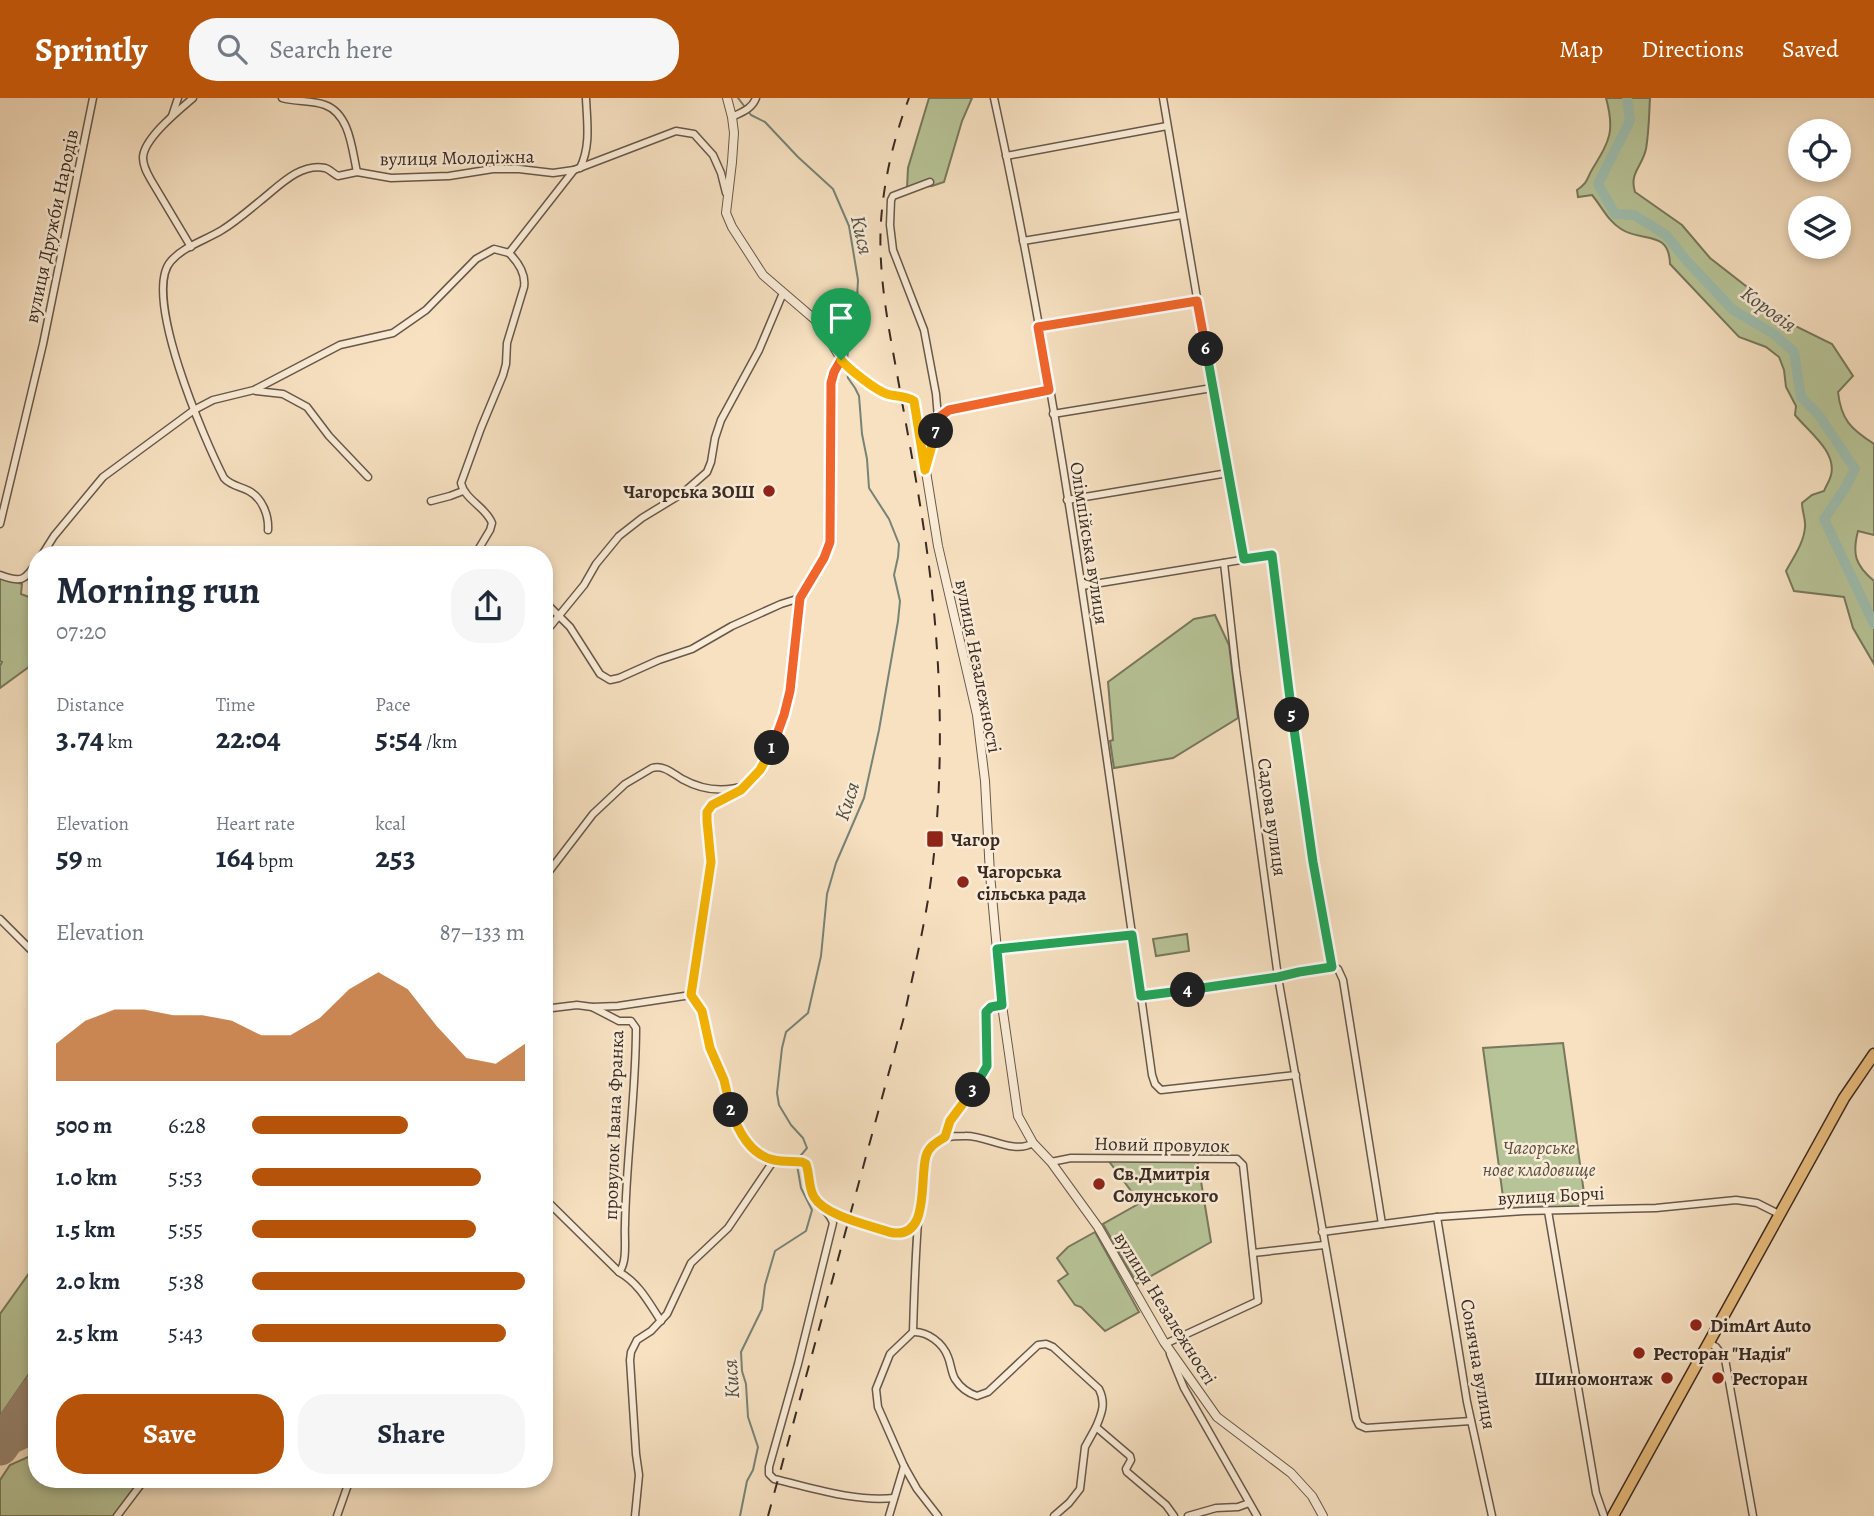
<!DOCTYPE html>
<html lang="en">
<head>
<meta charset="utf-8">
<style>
  body { margin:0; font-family:Alegreya,serif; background:#f6f6f7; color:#1f2937; height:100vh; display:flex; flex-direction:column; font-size:26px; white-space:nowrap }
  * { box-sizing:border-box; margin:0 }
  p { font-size:23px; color:#747a83 }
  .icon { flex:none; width:38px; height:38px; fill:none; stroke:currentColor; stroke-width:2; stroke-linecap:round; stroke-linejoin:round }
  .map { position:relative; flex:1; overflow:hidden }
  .details { position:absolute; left:28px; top:448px; width:525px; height:942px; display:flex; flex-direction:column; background:#fff; border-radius:28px; box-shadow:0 4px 10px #0003 }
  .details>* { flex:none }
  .buttons { position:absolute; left:1788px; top:21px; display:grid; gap:14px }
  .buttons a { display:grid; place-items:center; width:63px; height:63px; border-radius:50%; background:#fff; box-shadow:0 4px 10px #0003; font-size:35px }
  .pin { position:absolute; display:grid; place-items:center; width:60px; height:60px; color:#fff; margin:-72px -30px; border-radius:50% 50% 50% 0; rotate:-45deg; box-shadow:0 0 7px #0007 }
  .pin .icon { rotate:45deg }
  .km { position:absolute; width:35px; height:35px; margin:-18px; border-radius:50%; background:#222; color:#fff; font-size:19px; line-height:35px; text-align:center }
  .round { display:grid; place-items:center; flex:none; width:74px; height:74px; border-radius:28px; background:#f6f6f7 }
  .headline { display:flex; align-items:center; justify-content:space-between; height:119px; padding:0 28px }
  h1 { font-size:38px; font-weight:600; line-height:52px }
  .figures { display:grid; grid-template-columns:repeat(3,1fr); gap:10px; height:119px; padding:7px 28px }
  .figures div { display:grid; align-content:center }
  .figures b { font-size:30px; font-weight:600 }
  .figures small { font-size:19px; font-weight:400 }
  .figures p { font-size:19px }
  .chart { height:196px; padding:14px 28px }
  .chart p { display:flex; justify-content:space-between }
  .chart svg { width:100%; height:126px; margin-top:7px; fill:#b45309; opacity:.7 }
  .button { display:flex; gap:14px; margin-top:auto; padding:14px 28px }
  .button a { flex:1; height:80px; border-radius:28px; background:#b45309; color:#fff; font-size:28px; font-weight:600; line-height:80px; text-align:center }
  .button a+a { background:#f6f6f7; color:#1f2937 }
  ul { padding:0 28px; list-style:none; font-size:23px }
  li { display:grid; grid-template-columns:112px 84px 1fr; align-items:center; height:52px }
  li i { height:18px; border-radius:9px; background:#b45309 }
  header { display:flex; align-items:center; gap:42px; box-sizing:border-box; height:98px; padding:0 35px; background:#b45309; color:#fff }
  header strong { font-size:33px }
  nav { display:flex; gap:38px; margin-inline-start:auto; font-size:24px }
  .search { width:490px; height:63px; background:#f6f6f7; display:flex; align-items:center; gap:18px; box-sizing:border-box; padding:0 24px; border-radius:28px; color:#747a83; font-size:26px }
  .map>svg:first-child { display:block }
</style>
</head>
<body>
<header>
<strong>Sprintly</strong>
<div class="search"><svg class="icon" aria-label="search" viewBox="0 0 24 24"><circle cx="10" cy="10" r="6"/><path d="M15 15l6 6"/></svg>Search here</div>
<nav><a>Map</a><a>Directions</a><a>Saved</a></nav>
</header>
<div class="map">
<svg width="1874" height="1418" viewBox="0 0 1874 1418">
  <rect width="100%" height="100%" fill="#f7e1c1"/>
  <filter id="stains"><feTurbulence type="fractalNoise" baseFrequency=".00286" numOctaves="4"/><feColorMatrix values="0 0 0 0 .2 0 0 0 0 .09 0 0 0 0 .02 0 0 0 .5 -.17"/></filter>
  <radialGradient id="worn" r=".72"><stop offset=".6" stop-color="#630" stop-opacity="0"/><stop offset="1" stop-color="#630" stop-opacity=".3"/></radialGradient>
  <g fill="#b7c497" stroke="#78785e" stroke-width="2">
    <polygon points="929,0 972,0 962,23 944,84 932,88 907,90 908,70"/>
    <path d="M 1606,0 L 1650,0 C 1649,17 1649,34 1646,51 C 1642,69 1629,75 1635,94 L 1682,127 L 1710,160 L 1751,192 L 1769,212 L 1781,221 L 1832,246 L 1853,278 L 1838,294 C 1841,322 1851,331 1874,346 L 1874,437 L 1858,433 C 1852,456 1855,467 1874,483 L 1874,566 L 1853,530 L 1844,499 L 1794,493 L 1786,473 C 1793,460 1804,445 1805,429 C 1806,421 1802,414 1802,405 L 1812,397 L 1824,393 C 1826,388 1830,382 1831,377 C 1837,354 1809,334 1795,317 L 1796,308 L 1786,289 L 1784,272 L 1779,259 L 1766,249 L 1739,239 L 1670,166 C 1669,131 1642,145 1621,131 C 1608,123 1602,109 1592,97 L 1578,99 L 1577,92 C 1589,84 1586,81 1593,70 C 1610,42 1615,33 1606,0 Z"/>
    <polygon points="0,479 22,486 21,496 37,502 37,563 0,590 0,568 2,564 0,563"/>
    <polygon points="1215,517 1229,547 1238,620 1173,660 1114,670 1110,643 1113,642 1108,584 1194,521"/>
    <polygon points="1187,836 1189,853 1156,858 1153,841"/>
    <polygon points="1563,945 1586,1109 1505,1114 1483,950"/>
    <polygon points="1197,1059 1211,1144 1137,1186 1103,1126 1140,1105 1108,1062"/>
    <polygon points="1095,1134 1139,1214 1105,1233 1081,1209 1075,1207 1058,1183 1068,1176 1057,1160 1068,1149"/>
    <polygon points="37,1164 37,1264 0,1318 0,1216"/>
    <polygon points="37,1355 37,1381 141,1381 113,1418 0,1418 0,1382 10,1367"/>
  </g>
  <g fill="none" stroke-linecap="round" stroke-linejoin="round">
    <g stroke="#768377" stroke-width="2">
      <polyline points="738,0 751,17 765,24 798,59 833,91 849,128 858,182 857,201 862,210 856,226 849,238 847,264"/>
      <polyline points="797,1062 807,1050 803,1040 791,1027 779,1007 777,995 782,950 786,934 808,915 821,858 827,796 836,765 864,700 879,632 898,523 900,503 894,477 898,459 899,446 889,421 869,390 867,361 862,336 859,298 855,290 848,280 847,273"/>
      <polyline points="740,1418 747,1383 753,1372 758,1349 748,1319 746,1286 742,1273 741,1254 762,1211 765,1187 775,1153 806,1133 812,1112 801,1090 797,1067"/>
    </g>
    <polyline stroke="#9ebeaf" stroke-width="10" points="1627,0 1630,23 1598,86 1615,116 1634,117 1666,137 1686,162 1733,212 1774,236 1794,254 1801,299 1818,316 1855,371 1844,392 1824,421 1874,526"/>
    <polyline stroke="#988672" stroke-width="14" points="0,1355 37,1338"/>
    <polyline stroke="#988672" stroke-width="37" points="0,1349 37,1296"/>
    <defs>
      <g id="minor">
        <path d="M 282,0 C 296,4 312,2 325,7 C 350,16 352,52 357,74"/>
        <path d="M 994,0 C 1059,296 1097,598 1141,898"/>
        <polyline points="1163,0 1221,341 1244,461"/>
        <polyline points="172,18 178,0"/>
        <path d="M 732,19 C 742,14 752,11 756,0"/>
        <polyline points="1006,58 1167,28"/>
        <path d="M 580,70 C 591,48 587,24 586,0"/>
        <polyline points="1023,143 1182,117"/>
        <path d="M 191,149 L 151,82 C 147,75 143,68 143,60 C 143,41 179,12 193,0"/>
        <polyline points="1039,229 1197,203"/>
        <path d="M 841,262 L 834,274 L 831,285 L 831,437 L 826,457 L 800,500 L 788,601 L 780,629 L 769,657 L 760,672 L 741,692 L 714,706 L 708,713 L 707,723 L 711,764 L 691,897 C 704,917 704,926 710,948 C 713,960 721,971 724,983 C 733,1011 734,1041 763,1057 C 776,1065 791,1061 805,1066 C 811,1076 808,1088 814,1098 C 819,1109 829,1113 833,1125 L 798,1266 L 769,1369 L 769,1376 L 774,1381 C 813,1390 854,1404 894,1400"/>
        <polyline points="256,293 283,296 307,309 329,338 368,379"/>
        <polyline points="1053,316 1212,290"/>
        <polyline points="938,320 940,317 949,312 1049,292"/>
        <polyline points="927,367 938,320 936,296 924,232 893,152 890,127 891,102 893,98 930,84"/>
        <polyline points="1067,402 1228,375"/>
        <polyline points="431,403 450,398 463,393"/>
        <polyline points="0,426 43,246 93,0"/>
        <path d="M 268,432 C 269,417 262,400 249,393 C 240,388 231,388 224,380 C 205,343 141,196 171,163 C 184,148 206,142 222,132 C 235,124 248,113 260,103 C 277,90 300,64 325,70 C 329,71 334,76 338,78 L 357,74 L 391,80 L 449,78 L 493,71 L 519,71 L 553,75 L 574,72"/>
        <polyline points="42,457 54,438 103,379 194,312 213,302 254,292 340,247 393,235 426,212 476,161 494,151 509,155 574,72 676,33 694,36 713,57 721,75 726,95"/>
        <path d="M 475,457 L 490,432 L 492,425 C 486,409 465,402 461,385 L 481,330 L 503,277 L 506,266 L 507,245 L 524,189 C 526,176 518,164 509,155"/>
        <polyline points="1224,465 1236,572 1278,879 1356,1321 1359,1327 1366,1330 1471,1323"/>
        <path d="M 0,477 C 21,485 25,483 37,464"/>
        <polyline points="1082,488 1272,457 1313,764 1332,869"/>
        <polyline points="544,503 570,529 600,576 610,582 619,580 659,562 692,551 732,528 781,506 800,500"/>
        <polyline points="544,536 584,487 596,466 619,438 642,420 683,395 707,374 711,364 715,340 721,322 759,252 783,195"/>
        <path d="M 544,780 L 593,716 L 625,686 L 652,670 C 664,667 672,675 682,681 C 704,693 724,695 746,687"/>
        <polyline points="0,821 37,858"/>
        <polyline points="997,851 1132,837"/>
        <path d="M 592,909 L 619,923 L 631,923 L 636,930 C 636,996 626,1061 625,1127 C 624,1140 628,1164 619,1174"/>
        <polyline points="544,911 577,907 592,909 618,908 691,897"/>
        <path d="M 1296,977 L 1161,992 L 1155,986 L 1152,977 L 1141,898 L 1278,879 C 1294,875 1323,866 1338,871 L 1343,882 L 1382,1126"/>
        <path d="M 945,1039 C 948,1011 979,995 987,969 C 992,951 982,932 986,914 L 991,909 L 1002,907"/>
        <polyline points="1051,1064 1071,1060 1237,1061 1243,1067 1258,1203 1165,1246"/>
        <path d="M 544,1100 L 619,1174 C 639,1185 649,1205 661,1223"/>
        <polyline points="829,1113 893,1135 902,1136 909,1133 917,1122"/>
        <polyline points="1548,1113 1596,1395 1604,1418"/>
        <polyline points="1437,1119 1467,1304 1492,1418"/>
        <polyline points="1322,1134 1437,1119 1524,1113 1656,1110 1736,1102 1757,1105 1779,1116"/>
        <polyline points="1253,1155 1324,1147"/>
        <path d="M 913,1234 C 927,1233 943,1245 948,1259 C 951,1266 951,1274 955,1281 C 960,1289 968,1295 977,1298 L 988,1294 L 1038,1247 L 1046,1246 L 1053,1249 L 1099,1291 C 1106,1305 1102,1315 1096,1329 L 1130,1358 L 1131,1362 L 1126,1371 L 1127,1374 L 1166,1407 L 1174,1418"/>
        <polyline points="1708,1244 1716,1249 1725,1261 1753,1418"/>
        <polyline points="1170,1256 1184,1290 1257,1418"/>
        <polyline points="117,1418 145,1381"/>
        <polyline points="337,1418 350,1381"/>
        <polyline points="635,1418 639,1377 636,1356 630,1262 631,1254 637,1242 651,1233 667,1216 691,1165 728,1130 774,1062"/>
        <polyline points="889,1418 904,1368"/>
        <path d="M 938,1418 L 917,1391 L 904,1368 L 878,1309 L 876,1291 L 890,1256 L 913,1234 C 914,1205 917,1064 931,1048 C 940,1038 953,1038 965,1038 C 987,1037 1013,1057 1033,1045"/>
        <polyline points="1054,1418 1069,1405 1080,1391 1085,1349 1096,1329"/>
        <polyline points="1188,1418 1216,1410 1238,1409 1249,1405"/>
      </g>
      <polyline id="tertiary" points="727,0 732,19 734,35 732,64 726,115 732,129 763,177 820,226 844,266 884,295 909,300 915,305 938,448 977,617 985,683 990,776 1002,907 1018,1018 1033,1045 1051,1064 1098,1129 1164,1244 1217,1319 1291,1375 1312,1398 1323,1418"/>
      <polyline id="primary" points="1613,1418 1844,1000 1874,956"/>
    </defs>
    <use href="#minor" stroke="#68584b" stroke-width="9"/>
    <use href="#tertiary" stroke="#68584b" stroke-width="10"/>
    <use href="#primary" stroke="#392b24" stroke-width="13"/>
    <use href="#minor" stroke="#faecd7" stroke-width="6"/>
    <use href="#tertiary" stroke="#faecd7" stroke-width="8"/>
    <use href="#primary" stroke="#ecc080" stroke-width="10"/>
    <path stroke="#392b24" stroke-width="2" stroke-dasharray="12 12" stroke-linecap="butt" d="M 768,1418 L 904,919 C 914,871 926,823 932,774 C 943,681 942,587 932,494 C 924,419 909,344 896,270 C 887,222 878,172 881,123 C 884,81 894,39 909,0"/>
  </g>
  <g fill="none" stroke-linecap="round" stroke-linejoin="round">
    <defs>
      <polyline id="split-1" points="772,650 784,617 790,593 800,500 824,460 830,444 831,285 834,274 841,262"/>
      <polyline id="split-2" points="731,1012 724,982 710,950 702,913 691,897 711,764 707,723 707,714 712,707 741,692 760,672 772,650"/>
      <path id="split-3" d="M 731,1012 C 738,1033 750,1057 774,1062 C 783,1064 793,1063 802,1064 L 806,1066 C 810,1077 808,1089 814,1099 C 825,1118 869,1127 889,1134 C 931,1144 919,1082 926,1058 C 929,1048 937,1044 945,1039 L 950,1023 L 973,992"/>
      <polyline id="split-4" points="973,992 987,968 986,914 991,909 1002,907 997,851 1132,837 1141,898 1188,892"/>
      <polyline id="split-5" points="1188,892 1278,879 1299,874 1332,869 1313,764 1292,617"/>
      <polyline id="split-6" points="1206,251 1244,461 1272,457 1292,617"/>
      <polyline id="split-7" points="936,333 938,320 949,312 1049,292 1038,229 1197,203 1206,251"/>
      <path id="split-8" d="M 841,262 C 849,271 875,292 887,296 C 896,299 905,297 914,303 L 925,372 L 936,333"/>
    </defs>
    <use href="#split-1" stroke="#fff" stroke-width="14"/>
    <use href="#split-2" stroke="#fff" stroke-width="14"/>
    <use href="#split-3" stroke="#fff" stroke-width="14"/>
    <use href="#split-4" stroke="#fff" stroke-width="14"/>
    <use href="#split-5" stroke="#fff" stroke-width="14"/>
    <use href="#split-6" stroke="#fff" stroke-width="14"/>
    <use href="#split-7" stroke="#fff" stroke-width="14"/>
    <use href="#split-8" stroke="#fff" stroke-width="14"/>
    <use href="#split-1" stroke="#f0652b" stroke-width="9"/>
    <use href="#split-2" stroke="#f5b400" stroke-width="9"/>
    <use href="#split-3" stroke="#f5b400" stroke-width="9"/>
    <use href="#split-4" stroke="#22a559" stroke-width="9"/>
    <use href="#split-5" stroke="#22a559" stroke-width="9"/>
    <use href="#split-6" stroke="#22a559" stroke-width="9"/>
    <use href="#split-7" stroke="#f0652b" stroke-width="9"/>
    <use href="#split-8" stroke="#f5b400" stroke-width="9"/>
  </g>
  <g fill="#8f2418" stroke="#faecd7" stroke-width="2.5">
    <circle cx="769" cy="393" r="7"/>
    <rect x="926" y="732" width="18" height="18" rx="3.5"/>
    <circle cx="963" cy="784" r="7"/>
    <circle cx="1099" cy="1086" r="7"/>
    <circle cx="1696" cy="1227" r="7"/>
    <circle cx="1639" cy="1255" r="7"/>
    <circle cx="1667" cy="1280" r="7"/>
    <circle cx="1718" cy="1280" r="7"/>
  </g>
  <g text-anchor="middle" stroke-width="5" stroke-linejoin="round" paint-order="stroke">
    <g font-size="19" fill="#392b24" stroke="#faecd7">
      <text transform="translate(457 59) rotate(-1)" y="7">вулиця Молодіжна</text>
      <text transform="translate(51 128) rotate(-78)" y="7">вулиця Дружби Народів</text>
      <text transform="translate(1090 445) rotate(81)" y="7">Олімпійська вулиця</text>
      <text transform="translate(979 568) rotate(79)" y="7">вулиця Незалежності</text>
      <text transform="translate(1273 719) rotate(82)" y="7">Садова вулиця</text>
      <text transform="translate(613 1027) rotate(-88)" y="7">провулок Івана Франка</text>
      <text transform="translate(1162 1046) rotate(1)" y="7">Новий провулок</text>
      <text transform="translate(1551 1097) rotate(-3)" y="7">вулиця Борчі</text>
      <text transform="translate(1166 1210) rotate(58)" y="7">вулиця Незалежності</text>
      <text transform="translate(1479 1266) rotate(80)" y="7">Сонячна вулиця</text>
    </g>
    <g font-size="19" font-weight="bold" fill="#392b24" stroke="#faecd7" text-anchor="start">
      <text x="755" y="400" text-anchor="end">Чагорська ЗОШ</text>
      <text x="951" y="748">Чагор</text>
      <text x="977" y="780">Чагорська<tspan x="977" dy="22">сільська рада</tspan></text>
      <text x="1113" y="1082">Св.Дмитрія<tspan x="1113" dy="22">Солунського</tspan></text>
      <text x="1710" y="1234">DimArt Auto</text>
      <text x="1653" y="1262">Ресторан "Надія"</text>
      <text x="1653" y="1287" text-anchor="end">Шиномонтаж</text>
      <text x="1732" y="1287">Ресторан</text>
    </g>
    <g font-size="19" font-style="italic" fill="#585141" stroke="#faecd7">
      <text x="1539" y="1056">Чагорське<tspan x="1539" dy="22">нове кладовище</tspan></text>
    </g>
    <g font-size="21" font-style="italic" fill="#525047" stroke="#faecd7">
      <text transform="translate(862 137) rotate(77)" y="7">Кися</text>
      <text transform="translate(1769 211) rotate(36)" y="7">Коровія</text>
      <text transform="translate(847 703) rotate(-72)" y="7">Кися</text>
      <text transform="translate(731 1281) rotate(-94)" y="7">Кися</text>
    </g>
  </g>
  <rect width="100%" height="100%" filter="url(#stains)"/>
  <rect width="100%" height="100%" fill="url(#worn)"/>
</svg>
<div class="buttons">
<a><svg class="icon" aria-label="locate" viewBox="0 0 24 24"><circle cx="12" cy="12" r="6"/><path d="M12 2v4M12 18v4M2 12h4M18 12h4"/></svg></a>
<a><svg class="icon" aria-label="layers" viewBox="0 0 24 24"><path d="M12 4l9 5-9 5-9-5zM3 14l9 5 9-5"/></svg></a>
</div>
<div class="pin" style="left:841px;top:262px;background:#1e9e55"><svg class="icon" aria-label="arrive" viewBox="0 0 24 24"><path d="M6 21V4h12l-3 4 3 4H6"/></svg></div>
<b class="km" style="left:772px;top:650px">1</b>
<b class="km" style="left:731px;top:1012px">2</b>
<b class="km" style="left:973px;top:992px">3</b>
<b class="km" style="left:1188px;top:892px">4</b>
<b class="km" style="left:1292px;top:617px">5</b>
<b class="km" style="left:1206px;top:251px">6</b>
<b class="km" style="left:936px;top:333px">7</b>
<section class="details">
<div class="headline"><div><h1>Morning run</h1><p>07:20</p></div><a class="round"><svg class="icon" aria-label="share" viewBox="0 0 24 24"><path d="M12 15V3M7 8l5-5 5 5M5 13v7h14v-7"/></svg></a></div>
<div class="figures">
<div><p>Distance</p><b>3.74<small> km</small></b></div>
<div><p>Time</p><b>22:04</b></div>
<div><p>Pace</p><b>5:54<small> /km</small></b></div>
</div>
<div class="figures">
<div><p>Elevation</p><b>59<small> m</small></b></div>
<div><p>Heart rate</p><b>164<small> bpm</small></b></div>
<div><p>kcal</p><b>253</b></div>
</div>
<div class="chart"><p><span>Elevation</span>87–133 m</p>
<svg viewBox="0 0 160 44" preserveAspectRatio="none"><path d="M0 44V31L10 23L20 19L30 19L40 21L50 21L60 23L70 28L80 28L90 22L100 12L110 6L120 12L130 25L140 36L150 38L160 31V44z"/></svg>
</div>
<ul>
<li><b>500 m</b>6:28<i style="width:57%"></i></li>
<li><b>1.0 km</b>5:53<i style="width:84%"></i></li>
<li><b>1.5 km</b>5:55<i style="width:82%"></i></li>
<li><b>2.0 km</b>5:38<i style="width:100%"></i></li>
<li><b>2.5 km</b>5:43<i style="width:93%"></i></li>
</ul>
<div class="button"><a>Save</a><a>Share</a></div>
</section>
</div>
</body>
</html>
